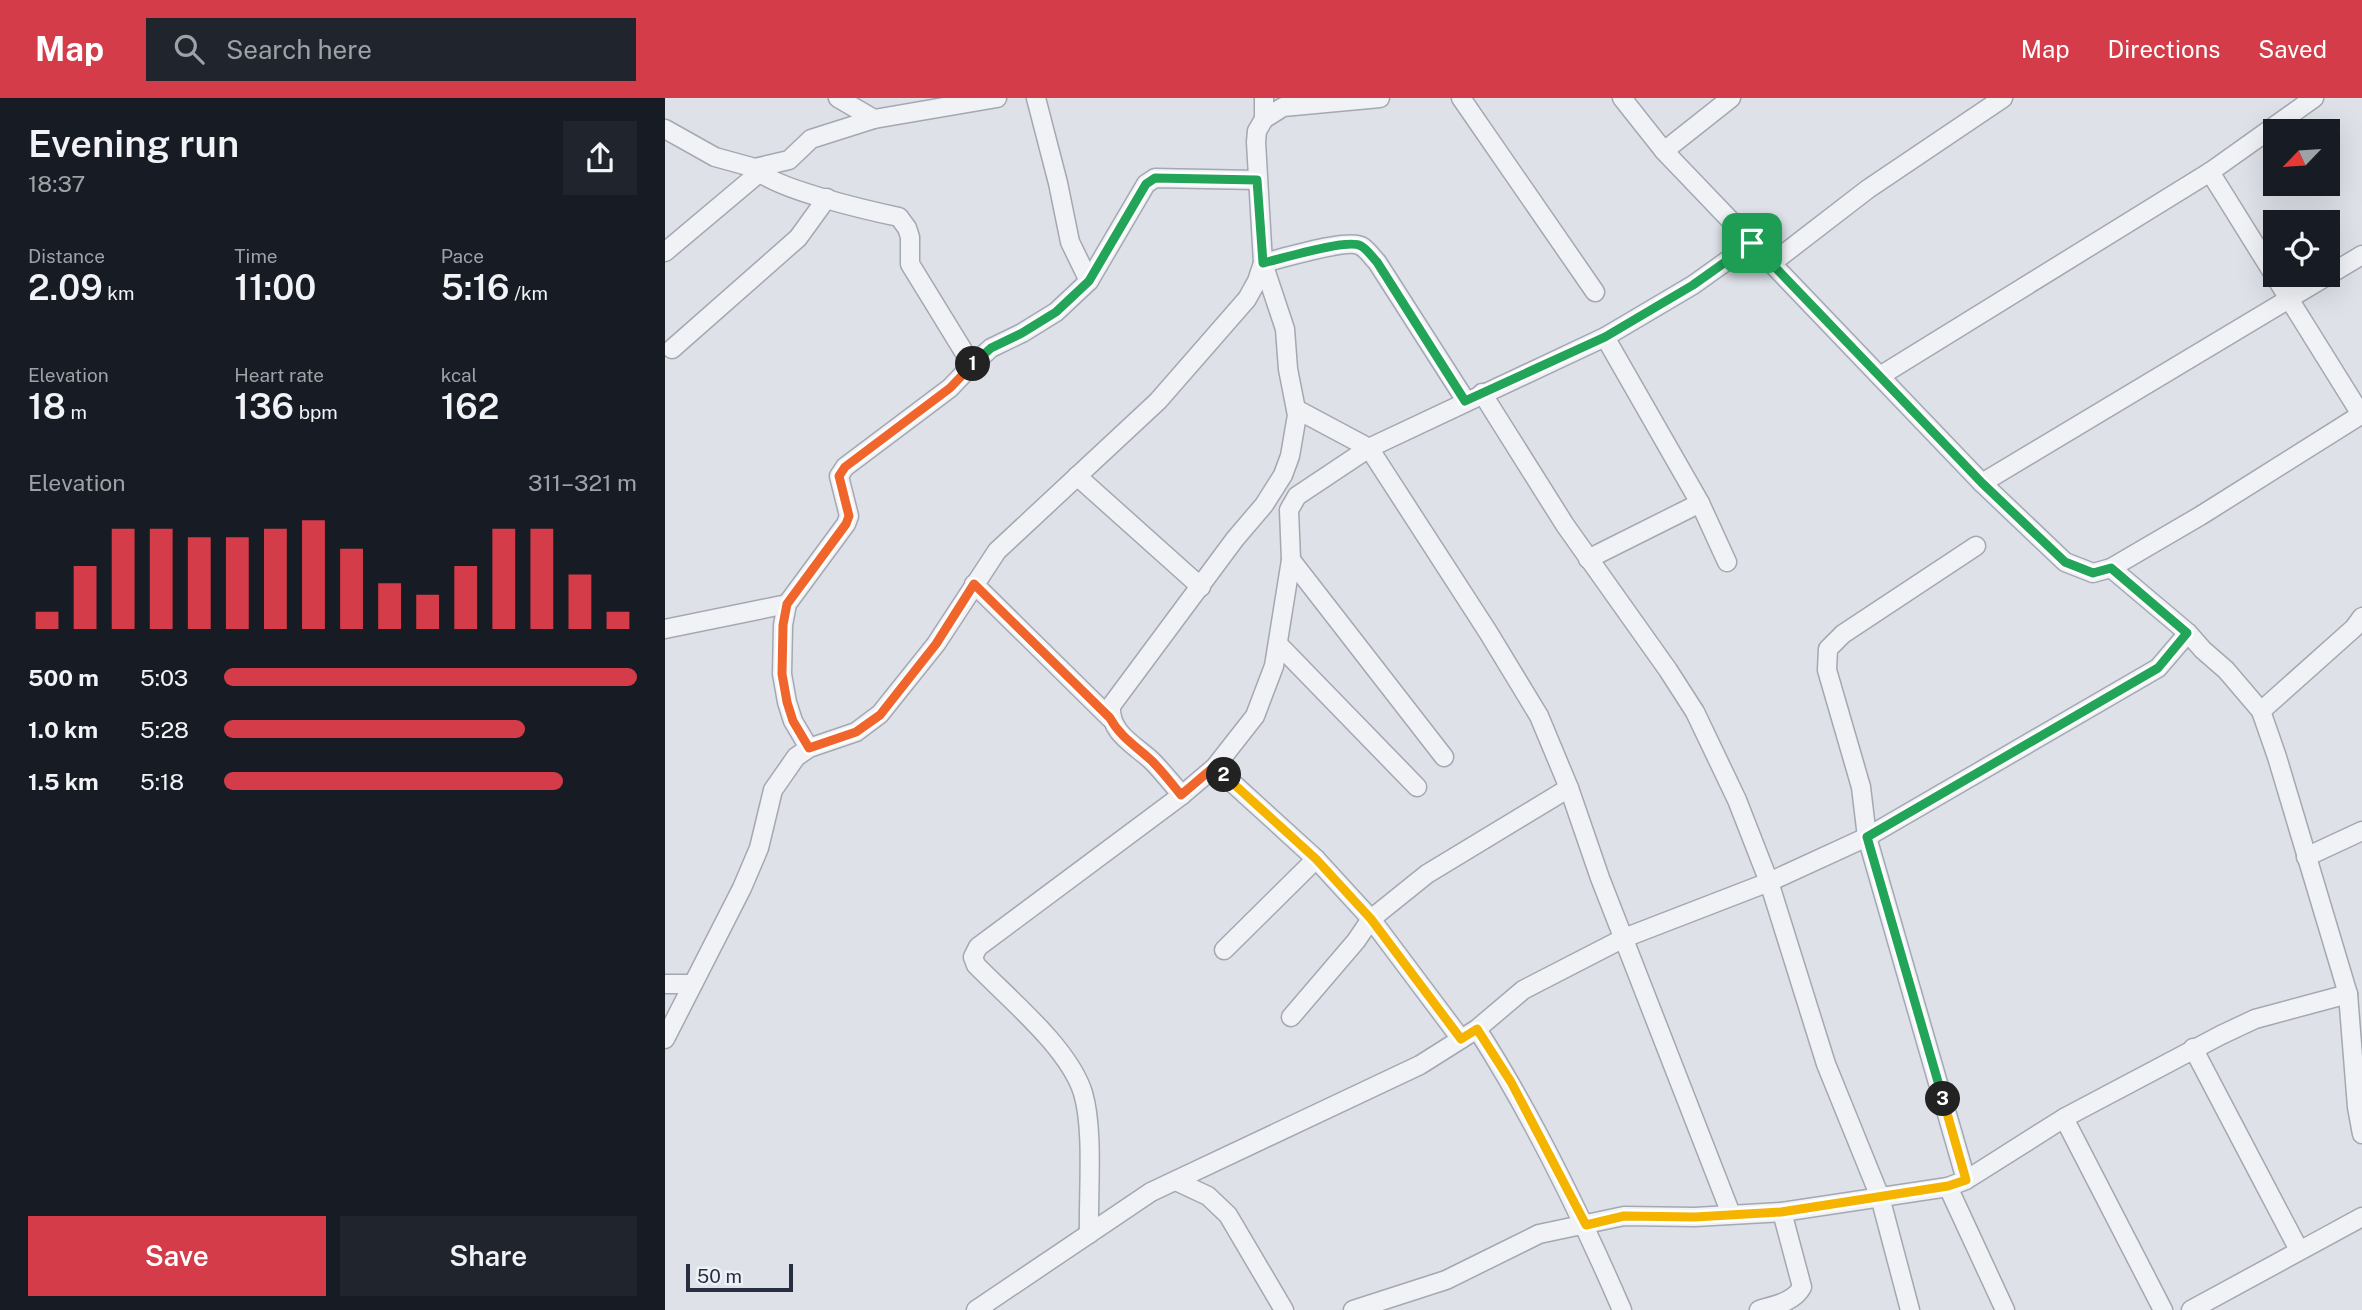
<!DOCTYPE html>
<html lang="en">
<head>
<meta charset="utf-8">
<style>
  body { margin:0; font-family:"Public Sans",sans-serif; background:#20242c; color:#f1f3f6; height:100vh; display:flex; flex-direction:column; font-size:26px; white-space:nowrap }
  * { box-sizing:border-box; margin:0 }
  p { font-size:23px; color:#9ea1a6 }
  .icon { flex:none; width:38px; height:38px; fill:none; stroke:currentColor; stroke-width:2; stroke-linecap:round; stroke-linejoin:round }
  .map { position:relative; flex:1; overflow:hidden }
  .sheet { display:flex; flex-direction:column; background:#171b24; width:665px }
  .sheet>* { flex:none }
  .needle { width:46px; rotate:245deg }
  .controls { position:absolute; left:1598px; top:21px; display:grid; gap:14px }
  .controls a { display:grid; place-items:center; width:77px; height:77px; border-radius:0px; background:#171b24; box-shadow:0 7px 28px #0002; font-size:35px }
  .scale { position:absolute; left:21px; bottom:18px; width:107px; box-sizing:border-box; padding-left:7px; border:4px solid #262e40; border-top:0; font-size:19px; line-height:24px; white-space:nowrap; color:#262e40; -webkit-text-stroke:5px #edf0f6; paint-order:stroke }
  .pin { position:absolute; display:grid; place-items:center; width:60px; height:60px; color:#fff; margin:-30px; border-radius:14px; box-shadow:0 4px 10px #0006 }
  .km { position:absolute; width:35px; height:35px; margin:-18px; border-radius:50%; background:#222; color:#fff; font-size:19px; line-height:35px; text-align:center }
  .round { display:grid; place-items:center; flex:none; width:74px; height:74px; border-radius:0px; background:#20242c }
  .overview { display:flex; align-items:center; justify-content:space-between; height:119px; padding:0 28px }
  h1 { font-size:38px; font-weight:600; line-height:52px }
  .stats { display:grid; grid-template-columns:repeat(3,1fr); gap:10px; height:119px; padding:7px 28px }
  .stats div { display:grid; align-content:center }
  .stats b { font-size:35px; font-weight:600 }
  .stats small { font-size:19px; font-weight:400 }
  .stats p { font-size:19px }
  .chart { height:196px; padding:14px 28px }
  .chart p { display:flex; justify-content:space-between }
  .chart svg { width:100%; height:126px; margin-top:7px; stroke:#d43c49; stroke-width:6 }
  .button { display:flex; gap:14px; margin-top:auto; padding:14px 28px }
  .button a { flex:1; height:80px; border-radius:0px; background:#d43c49; color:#fff; font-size:28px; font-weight:600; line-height:80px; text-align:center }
  .button a+a { background:#20242c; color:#f1f3f6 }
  ul { padding:0 28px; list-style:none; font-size:23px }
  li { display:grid; grid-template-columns:112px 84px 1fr; align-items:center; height:52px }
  li i { height:18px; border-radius:9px; background:#d43c49 }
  header { display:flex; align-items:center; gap:42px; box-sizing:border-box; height:98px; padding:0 35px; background:#d43c49; color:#fff }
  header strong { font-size:33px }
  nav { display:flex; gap:38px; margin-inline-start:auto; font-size:24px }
  .search { width:490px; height:63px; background:#20242c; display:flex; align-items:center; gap:18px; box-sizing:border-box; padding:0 24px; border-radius:0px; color:#9ea1a6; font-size:26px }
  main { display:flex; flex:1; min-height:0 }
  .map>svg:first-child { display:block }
</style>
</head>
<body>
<header>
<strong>Map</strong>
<div class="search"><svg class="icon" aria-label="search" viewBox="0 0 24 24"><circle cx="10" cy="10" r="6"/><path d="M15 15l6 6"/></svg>Search here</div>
<nav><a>Map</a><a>Directions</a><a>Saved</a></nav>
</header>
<main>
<section class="sheet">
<div class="overview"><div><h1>Evening run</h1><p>18:37</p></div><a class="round"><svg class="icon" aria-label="share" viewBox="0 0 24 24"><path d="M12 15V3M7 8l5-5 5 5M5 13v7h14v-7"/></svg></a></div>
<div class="stats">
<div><p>Distance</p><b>2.09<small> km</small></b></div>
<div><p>Time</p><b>11:00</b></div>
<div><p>Pace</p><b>5:16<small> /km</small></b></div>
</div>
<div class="stats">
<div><p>Elevation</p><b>18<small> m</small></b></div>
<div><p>Heart rate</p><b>136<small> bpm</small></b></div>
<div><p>kcal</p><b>162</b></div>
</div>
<div class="chart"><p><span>Elevation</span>311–321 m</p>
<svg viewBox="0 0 160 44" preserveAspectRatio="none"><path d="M5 44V38M15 44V22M25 44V9M35 44V9M45 44V12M55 44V12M65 44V9M75 44V6M85 44V16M95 44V28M105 44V32M115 44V22M125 44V9M135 44V9M145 44V25M155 44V38"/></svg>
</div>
<ul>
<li><b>500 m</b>5:03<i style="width:100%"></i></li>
<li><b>1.0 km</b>5:28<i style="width:73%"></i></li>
<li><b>1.5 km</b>5:18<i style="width:82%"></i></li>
</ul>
<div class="button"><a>Save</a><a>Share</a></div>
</section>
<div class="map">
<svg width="1697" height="1212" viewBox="0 0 1697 1212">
  <rect width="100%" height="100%" fill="#dee1e8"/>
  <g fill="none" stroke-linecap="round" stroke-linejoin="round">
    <defs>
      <g id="minor">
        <polyline points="173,0 209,21"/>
        <polyline points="371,0 393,85 405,144 424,183"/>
        <polyline points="599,0 599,21"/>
        <polyline points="796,0 930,194"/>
        <polyline points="957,0 999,53 1317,385 1400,464 1428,475 1446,470 1535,418 1697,316"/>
        <polyline points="0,31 50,59 90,70 124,62 146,41 209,21 332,0"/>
        <polyline points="999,53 1066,0"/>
        <path d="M 90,70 C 105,90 205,113 234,119 L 242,130 L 245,139 L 245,166 L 307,267 L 326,250 L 357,235 L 391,214 L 424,183 L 481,86 L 490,80 L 591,82"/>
        <polyline points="1545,74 1697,318"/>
        <polyline points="0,154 94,75"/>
        <polyline points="1107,165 1203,91 1338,0"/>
        <polyline points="940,239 1035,405 1062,464"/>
        <polyline points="7,251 133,140 162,100"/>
        <polyline points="1215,278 1545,74 1649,0"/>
        <polyline points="817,295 900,427 1003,572 1030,614 1072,702 1104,784 1161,966 1215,1099 1245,1212"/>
        <polyline points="631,311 704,350 823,534 874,618 904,690 935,780 1066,1116"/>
        <polyline points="412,378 536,489"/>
        <polyline points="1317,385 1697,157"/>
        <polyline points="923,461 1035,405"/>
        <polyline points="626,462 779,659"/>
        <polyline points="1446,470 1523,535 1538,552 1561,572 1596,613 1612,659 1683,896 1692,1009 1697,1036"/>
        <polyline points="309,486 445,620"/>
        <polyline points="0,531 122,506"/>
        <polyline points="613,546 752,689"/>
        <polyline points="1596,613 1689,530 1697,519"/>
        <polyline points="144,650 128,623 122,604 117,576 118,527 122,506 181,426 184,418 174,378 180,369 285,290 307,267"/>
        <polyline points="550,669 651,761 706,821 796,941"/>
        <path d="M 517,697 C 507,686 497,673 487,663 C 470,647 444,635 446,608 L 570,441 L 599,407 L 618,377 L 625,358 L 632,317 L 623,271 L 620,231 L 598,165 C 615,161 683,140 696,148 C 702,151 707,159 712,164 L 801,303"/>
        <polyline points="1641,759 1697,733"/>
        <polyline points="559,852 651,761"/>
        <polyline points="0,886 28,886"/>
        <polyline points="626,919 691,843 706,821 762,776 904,690"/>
        <path d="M 812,931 C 869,1020 915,1115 957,1212"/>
        <polyline points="0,941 77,790 94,750 108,692 131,659 144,650 191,634 215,616 271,546 332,453 493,303 582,201 592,183 598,165 591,44 592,33 599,21 618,9 715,0"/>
        <polyline points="1528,950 1634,1152"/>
        <polyline points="1399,1020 1498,1212"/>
        <polyline points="1301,1082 1202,739 1196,689 1162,572 1163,551 1178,536 1311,448"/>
        <polyline points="511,1083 543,1098 563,1117 619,1212"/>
        <polyline points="1283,1089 1340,1212"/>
        <path d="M 424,1136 C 423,1096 429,1032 418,995 C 404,950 344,901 311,867 L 308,859 L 313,849 L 517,697 L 550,669 L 590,618 L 609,568 L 626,462 L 624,412 L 632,398 L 704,350 L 940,239 L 1028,187 L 1087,145"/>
        <polyline points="311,1212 486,1094 755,967 812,931 858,892 959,840 1104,784 1202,739 1493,570 1523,535"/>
        <polyline points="688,1212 781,1182 874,1136 959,1118 1030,1119 1117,1114 1283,1089 1301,1082 1399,1020 1556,937 1590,921 1683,896"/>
        <path d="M 1094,1212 C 1110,1207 1129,1204 1137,1189 L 1117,1114"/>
        <polyline points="1526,1212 1697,1119"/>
      </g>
    </defs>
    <use href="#minor" stroke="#a3a8b2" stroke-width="21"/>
    <use href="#minor" stroke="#f1f2f6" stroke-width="18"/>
  </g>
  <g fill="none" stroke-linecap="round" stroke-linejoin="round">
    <defs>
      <path id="split-1" d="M 308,266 L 326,250 L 357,235 L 391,214 L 424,183 L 481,86 L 490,80 L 592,82 L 598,165 C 615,161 683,140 696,148 C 702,151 707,159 712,164 L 800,303 L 940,239 L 1028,187 L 1087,145"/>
      <path id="split-2" d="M 308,266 L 285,290 L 180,369 L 174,378 L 184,418 L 181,426 L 122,506 L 118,527 L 117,576 L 122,604 L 128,623 L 144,650 L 191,634 L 215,617 L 271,546 L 309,486 L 445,620 C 455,639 472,649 487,663 C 498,674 507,686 516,697 L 550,668 L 559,677"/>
      <polyline id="split-3" points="559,677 651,761 706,821 796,941 812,931 846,984 921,1127 959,1118 1030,1119 1116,1114 1283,1088 1301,1082 1278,1001"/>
      <polyline id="split-4" points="1087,145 1317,385 1400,464 1428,475 1446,470 1522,535 1493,570 1202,739 1278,1001"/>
    </defs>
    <use href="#split-1" stroke="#fff" stroke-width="14"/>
    <use href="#split-2" stroke="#fff" stroke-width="14"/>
    <use href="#split-3" stroke="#fff" stroke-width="14"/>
    <use href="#split-4" stroke="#fff" stroke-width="14"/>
    <use href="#split-1" stroke="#22a559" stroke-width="9"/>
    <use href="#split-2" stroke="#f0652b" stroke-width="9"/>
    <use href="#split-3" stroke="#f5b400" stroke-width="9"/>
    <use href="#split-4" stroke="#22a559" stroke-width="9"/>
  </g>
</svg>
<div class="controls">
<a><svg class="needle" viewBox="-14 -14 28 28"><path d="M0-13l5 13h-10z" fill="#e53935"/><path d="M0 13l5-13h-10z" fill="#9ea1a6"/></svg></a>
<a><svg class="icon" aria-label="locate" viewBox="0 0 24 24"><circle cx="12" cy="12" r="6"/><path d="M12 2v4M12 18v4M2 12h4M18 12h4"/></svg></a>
</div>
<div class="scale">50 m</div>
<div class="pin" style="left:1087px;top:145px;background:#1e9e55"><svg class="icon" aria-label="arrive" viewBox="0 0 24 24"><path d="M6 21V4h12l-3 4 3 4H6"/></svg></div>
<b class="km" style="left:308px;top:266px">1</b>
<b class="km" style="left:559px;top:677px">2</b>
<b class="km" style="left:1278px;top:1001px">3</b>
</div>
</main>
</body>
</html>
